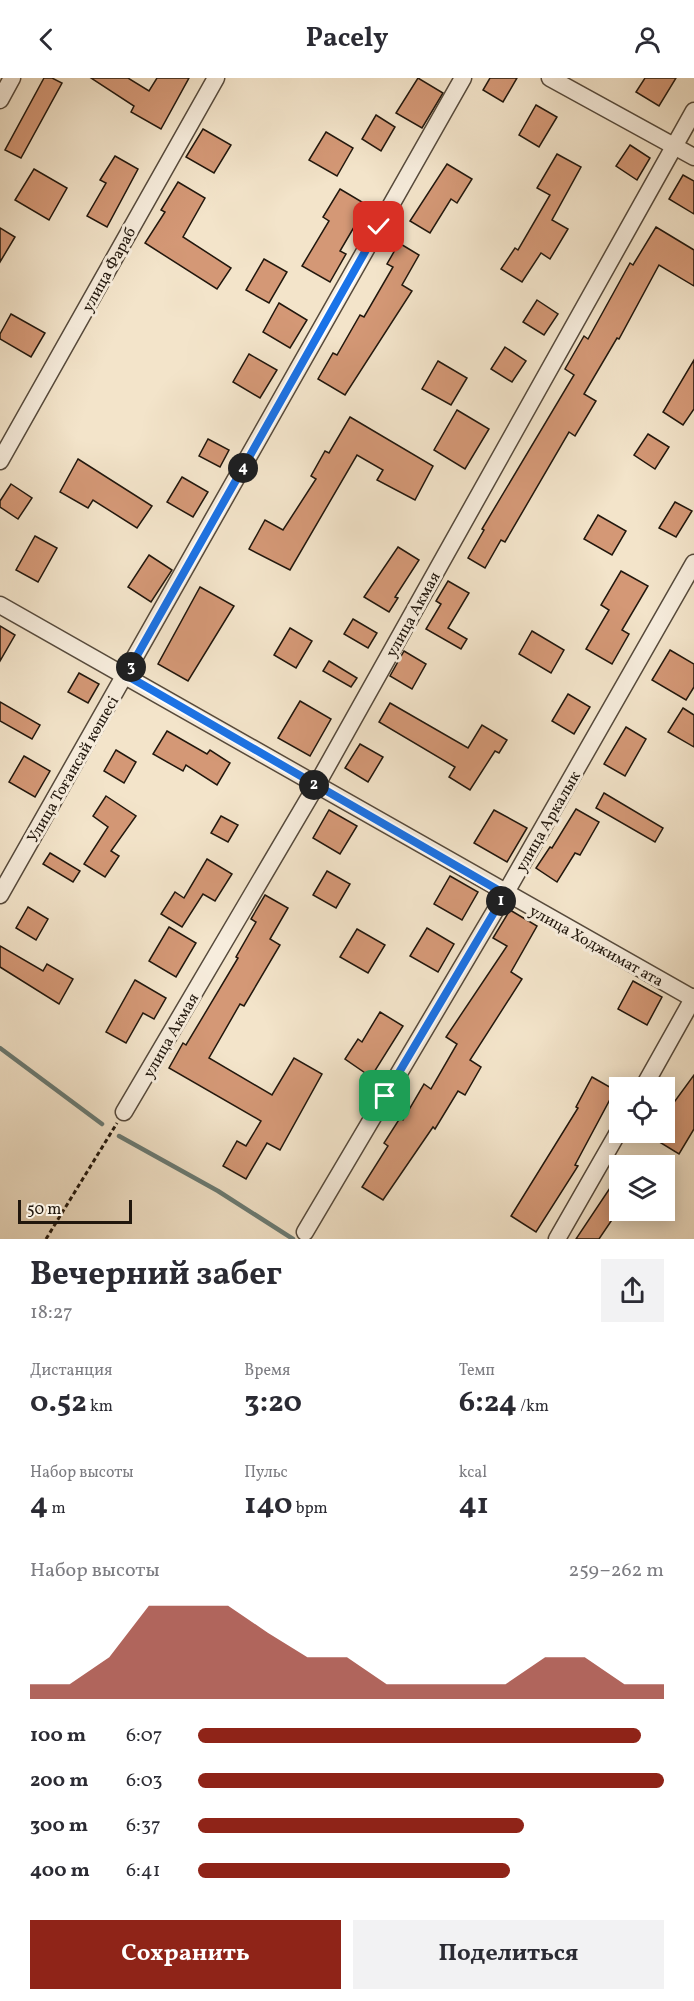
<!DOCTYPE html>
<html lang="ru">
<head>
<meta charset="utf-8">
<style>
  body { margin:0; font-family:Vollkorn,serif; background:#f2f2f3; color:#2b2b33; height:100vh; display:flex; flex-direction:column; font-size:22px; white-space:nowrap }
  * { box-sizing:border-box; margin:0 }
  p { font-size:20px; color:#7c7c81 }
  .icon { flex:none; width:33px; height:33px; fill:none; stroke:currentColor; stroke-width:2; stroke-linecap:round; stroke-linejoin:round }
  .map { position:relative; height:1161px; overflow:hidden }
  .panel { display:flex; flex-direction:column; background:#fff; flex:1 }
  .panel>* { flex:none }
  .buttons { position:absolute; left:609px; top:999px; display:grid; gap:12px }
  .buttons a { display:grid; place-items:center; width:66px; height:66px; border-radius:0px; background:#fff; box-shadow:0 3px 15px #0003; font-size:30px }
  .scale { position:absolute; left:18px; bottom:15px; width:114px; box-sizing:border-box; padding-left:6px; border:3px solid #21170d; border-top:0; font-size:16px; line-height:21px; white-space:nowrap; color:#21170d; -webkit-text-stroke:4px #f7eddd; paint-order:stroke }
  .pin { position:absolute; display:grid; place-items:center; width:51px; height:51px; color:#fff; margin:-26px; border-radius:12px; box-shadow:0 3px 9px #0006 }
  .km { position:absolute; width:30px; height:30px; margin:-15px; border-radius:50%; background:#222; color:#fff; font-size:16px; line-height:30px; text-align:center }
  .round { display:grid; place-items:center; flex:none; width:63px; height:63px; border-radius:0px; background:#f2f2f3 }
  .headline { display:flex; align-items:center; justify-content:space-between; height:102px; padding:0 30px }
  h1 { font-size:33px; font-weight:700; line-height:45px }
  .metrics { display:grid; grid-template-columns:repeat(3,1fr); gap:9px; height:102px; padding:6px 30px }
  .metrics div { display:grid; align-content:center }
  .metrics b { font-size:30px; font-weight:700 }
  .metrics small { font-size:16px; font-weight:400 }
  .metrics p { font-size:16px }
  .chart { height:168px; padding:12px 30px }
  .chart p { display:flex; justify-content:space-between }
  .chart svg { width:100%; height:108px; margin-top:6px; fill:#8f2418; opacity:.7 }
  .action { display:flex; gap:12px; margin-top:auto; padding:12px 30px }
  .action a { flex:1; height:69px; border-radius:0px; background:#8f2418; color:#fff; font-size:24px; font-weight:700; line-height:69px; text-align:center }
  .action a+a { background:#f2f2f3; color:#2b2b33 }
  ul { padding:0 30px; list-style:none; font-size:20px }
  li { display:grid; grid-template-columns:96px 72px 1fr; align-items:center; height:45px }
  li i { height:15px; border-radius:8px; background:#8f2418 }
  header { display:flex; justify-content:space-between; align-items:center; height:78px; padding:0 30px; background:#fff; font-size:27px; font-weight:700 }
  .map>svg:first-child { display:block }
</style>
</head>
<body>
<header><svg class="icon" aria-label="back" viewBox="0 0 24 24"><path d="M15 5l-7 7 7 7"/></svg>Pacely<svg class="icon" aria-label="person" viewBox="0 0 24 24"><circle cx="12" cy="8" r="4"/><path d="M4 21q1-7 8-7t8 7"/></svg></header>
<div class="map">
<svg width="694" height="1161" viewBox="0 0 694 1161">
  <rect width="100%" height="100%" fill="#f3e4ca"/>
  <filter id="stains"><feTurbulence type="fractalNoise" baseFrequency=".00333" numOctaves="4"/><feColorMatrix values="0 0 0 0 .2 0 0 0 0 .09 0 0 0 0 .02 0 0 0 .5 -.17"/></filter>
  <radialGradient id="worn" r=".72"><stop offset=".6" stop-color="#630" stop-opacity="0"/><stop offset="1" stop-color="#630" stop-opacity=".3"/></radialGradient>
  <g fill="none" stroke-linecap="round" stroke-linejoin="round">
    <g stroke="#6a7b74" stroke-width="4.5">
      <polyline points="0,970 102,1046"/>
      <polyline points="119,1058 218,1113 293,1161"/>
    </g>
  </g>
  <g fill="#d49876" stroke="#21170d" stroke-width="1.5">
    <polygon points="44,0 52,0 62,5 21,80 5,72"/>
    <polygon points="91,0 128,0 149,13 157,0 189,0 161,51 131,34 134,28"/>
    <polygon points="418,0 443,15 422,50 396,35"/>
    <polygon points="490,0 517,0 503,24 483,12"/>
    <polygon points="645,0 676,0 659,28 636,14"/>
    <polygon points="536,27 557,39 539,69 519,57"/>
    <polygon points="376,37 395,49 381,73 362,61"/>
    <polygon points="203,51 231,67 214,95 186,79"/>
    <polygon points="326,54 353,70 337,98 309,82"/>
    <polygon points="630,67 650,80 637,102 616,88"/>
    <polygon points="557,76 581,89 552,142 568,151 550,181 541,175 522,204 501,191 515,170 518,172 550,117 537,110"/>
    <polygon points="115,78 138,91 107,149 87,138 106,105 100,102"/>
    <polygon points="447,86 472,101 457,125 451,121 430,155 410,143"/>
    <polygon points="34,91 67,110 49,142 15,122"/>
    <polygon points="683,97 694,103 694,136 669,121"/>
    <polygon points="178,104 205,120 183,159 231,190 217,211 145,165 165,134 161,132"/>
    <polygon points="340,111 367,127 340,173 346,176 330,204 302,188 329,143 323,139"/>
    <polygon points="656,149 694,172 694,208 659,187 619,261 617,260 584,316 596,323 575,358 569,354 505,464 501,462 485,490 468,480 484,452 482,451 574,297 565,291 584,258 588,261 630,185 633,187"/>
    <polygon points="0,150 15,159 0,184"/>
    <polygon points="399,165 419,177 402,207 412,213 345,317 318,301 333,275 337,277 360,237 364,239 393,189 387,186"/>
    <polygon points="264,181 287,194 269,225 246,212"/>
    <polygon points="537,222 558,236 544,257 523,244"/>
    <polygon points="279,225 307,242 290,270 263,254"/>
    <polygon points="11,236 45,255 31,279 0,261 0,256"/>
    <polygon points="505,269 526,283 512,304 491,291"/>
    <polygon points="249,276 277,292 260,320 233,304"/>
    <polygon points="694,282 694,331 683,347 663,334"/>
    <polygon points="438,283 467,300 451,327 422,311"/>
    <polygon points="457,332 489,351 465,391 434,372"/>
    <polygon points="350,339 433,388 415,422 377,402 383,392 357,377 290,492 249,471 265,442 283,452 316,401 311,398 325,373 329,375"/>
    <polygon points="648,356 669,369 655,391 634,377"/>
    <polygon points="208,361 229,372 220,389 199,378"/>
    <polygon points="78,381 152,428 137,450 93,422 88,430 60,414"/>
    <polygon points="182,399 208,414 193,439 167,424"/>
    <polygon points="11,406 32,420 18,441 0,429 0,423"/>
    <polygon points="675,424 692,433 676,459 659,450"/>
    <polygon points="598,437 626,453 612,477 584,461"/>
    <polygon points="35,458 57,470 38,504 16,492"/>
    <polygon points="398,469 419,482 395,519 398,520 389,534 364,519"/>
    <polygon points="149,477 172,492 151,524 128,509"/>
    <polygon points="621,493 648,508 622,552 629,556 612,586 586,571 609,532 601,527"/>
    <polygon points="448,503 469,515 448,550 467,561 461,571 426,551 441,526 436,523"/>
    <polygon points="200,509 234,528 188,603 158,586"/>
    <polygon points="353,541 377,555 368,570 344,556"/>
    <polygon points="0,548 15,557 0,583"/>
    <polygon points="290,550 312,563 296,590 274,577"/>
    <polygon points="532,553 564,572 551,595 519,576"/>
    <polygon points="670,572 694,586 694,609 686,622 652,602"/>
    <polygon points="404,573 426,586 412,611 390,598"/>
    <polygon points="329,583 357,600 351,609 323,593"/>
    <polygon points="79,595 99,606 88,625 68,614"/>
    <polygon points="568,616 590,629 574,656 552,643"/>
    <polygon points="300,623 331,641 310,678 278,660"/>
    <polygon points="0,624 40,647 32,661 0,643"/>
    <polygon points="390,625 468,670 482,647 507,662 499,675 495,673 470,712 449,699 455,689 379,644"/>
    <polygon points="683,630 694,637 694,669 668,654"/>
    <polygon points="626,649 646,661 625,698 604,686"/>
    <polygon points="167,653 207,676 210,672 230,685 217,707 186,687 183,693 153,676"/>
    <polygon points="360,666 383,679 368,704 345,690"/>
    <polygon points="116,672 136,684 124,705 104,693"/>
    <polygon points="24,678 50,693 35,719 9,704"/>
    <polygon points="604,715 663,750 655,764 596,730"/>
    <polygon points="106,718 136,738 111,773 119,778 105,799 84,786 108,749 93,738"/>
    <polygon points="576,731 599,744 580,777 575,775 557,804 536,790 550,769 552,770"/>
    <polygon points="329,732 357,748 340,776 313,760"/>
    <polygon points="494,732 527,750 507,784 474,765"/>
    <polygon points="221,738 238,747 228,764 211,755"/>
    <polygon points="50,775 80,793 73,804 43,786"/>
    <polygon points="207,781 232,796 215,823 203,816 182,849 161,836 175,814 184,820"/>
    <polygon points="327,793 350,806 336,830 313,817"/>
    <polygon points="450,798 478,814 462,842 434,826"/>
    <polygon points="265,817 288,830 270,861 280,867 244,928 240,926 209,980 272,1017 294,980 322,996 280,1072 267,1065 246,1101 223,1088 237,1063 246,1068 261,1043 169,990 183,965 186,967 238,880 236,879 256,844 251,841"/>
    <polygon points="28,829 48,841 36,862 16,850"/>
    <polygon points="510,832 537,848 511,894 522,901 470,982 481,989 465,1017 458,1013 435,1051 433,1049 383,1122 362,1109 388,1068 384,1065 400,1040 403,1042 424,1006 431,1011 457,966 446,959 507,868 493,860"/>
    <polygon points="169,849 196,865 176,899 149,883"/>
    <polygon points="427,850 454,866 438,894 410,878"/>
    <polygon points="357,851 385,867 368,895 340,879"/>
    <polygon points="0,868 43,893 47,886 73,901 59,926 0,889"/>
    <polygon points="135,902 166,920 154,941 143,935 126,965 106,954"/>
    <polygon points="633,903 662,919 647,947 618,931"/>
    <polygon points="380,934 403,948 371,999 345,981 358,961 362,964"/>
    <polygon points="694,997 694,1051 679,1076 643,1054 664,1054 664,1038"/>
    <polygon points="592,999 615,1012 575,1087 578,1088 536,1154 511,1138 578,1030 576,1029"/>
    <polygon points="620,1095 620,1130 599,1161 576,1161"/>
  </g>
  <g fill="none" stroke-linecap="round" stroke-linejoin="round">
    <defs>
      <g id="minor">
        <polyline points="550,0 694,79"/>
        <polyline points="0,22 12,0"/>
        <polyline points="0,383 216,0"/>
        <polyline points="0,527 694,921"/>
        <polyline points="0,817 463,0"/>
        <polyline points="643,1010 694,919"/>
        <polyline points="124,1034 316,708 694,33"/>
        <polyline points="305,1154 505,816 694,485"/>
        <polyline points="557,1161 620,1051"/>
      </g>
    </defs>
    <use href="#minor" stroke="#564a3c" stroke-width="19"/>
    <polyline stroke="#21170d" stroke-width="3" stroke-dasharray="4.5 3" stroke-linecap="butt" points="46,1161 117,1045"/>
    <use href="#minor" stroke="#f7eddd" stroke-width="16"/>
  </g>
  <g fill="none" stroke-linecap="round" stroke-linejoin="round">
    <defs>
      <polyline id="route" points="379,149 126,597 505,816 385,1018"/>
    </defs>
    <use href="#route" stroke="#fff" stroke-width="12"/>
    <use href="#route" stroke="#1a73e8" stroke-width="8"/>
  </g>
  <g text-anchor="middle" stroke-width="6" stroke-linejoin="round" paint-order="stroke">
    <g font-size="16" fill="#21170d" stroke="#f7eddd">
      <text transform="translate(108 191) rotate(-61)" y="6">улица Фараб</text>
      <text transform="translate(412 536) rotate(-61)" y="6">улица Акмая</text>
      <text transform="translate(72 691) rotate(-60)" y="6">Улица Тоғансай көшесі</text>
      <text transform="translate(547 743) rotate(-60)" y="6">улица Аркалык</text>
      <text transform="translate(597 867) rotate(29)" y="6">улица Ходжимат ата</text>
      <text transform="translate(170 957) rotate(-60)" y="6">улица Акмая</text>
    </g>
  </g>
  <rect width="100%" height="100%" filter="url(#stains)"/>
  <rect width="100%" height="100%" fill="url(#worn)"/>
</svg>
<div class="buttons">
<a><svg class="icon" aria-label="locate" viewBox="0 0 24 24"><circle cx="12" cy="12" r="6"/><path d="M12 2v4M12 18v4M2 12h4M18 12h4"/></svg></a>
<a><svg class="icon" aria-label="layers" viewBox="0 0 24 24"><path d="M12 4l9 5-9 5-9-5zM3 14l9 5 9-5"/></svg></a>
</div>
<div class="scale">50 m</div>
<div class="pin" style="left:385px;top:1018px;background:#1e9e55"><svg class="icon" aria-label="arrive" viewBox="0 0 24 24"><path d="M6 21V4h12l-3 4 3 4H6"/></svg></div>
<div class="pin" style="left:379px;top:149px;background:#d93025"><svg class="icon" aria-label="check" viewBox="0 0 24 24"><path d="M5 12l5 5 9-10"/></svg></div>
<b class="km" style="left:501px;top:823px">1</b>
<b class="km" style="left:314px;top:707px">2</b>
<b class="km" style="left:131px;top:589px">3</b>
<b class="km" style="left:243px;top:390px">4</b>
</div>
<section class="panel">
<div class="headline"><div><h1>Вечерний забег</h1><p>18:27</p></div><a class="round"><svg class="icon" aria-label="share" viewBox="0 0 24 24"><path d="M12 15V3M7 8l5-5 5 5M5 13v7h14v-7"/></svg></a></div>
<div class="metrics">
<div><p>Дистанция</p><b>0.52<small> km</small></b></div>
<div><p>Время</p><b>3:20</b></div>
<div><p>Темп</p><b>6:24<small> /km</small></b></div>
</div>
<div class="metrics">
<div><p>Набор высоты</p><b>4<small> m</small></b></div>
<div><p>Пульс</p><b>140<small> bpm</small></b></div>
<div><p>kcal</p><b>41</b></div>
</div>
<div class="chart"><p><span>Набор высоты</span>259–262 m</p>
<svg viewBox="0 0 160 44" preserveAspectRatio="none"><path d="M0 44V38L10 38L20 27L30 6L40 6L50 6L60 17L70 27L80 27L90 38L100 38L110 38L120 38L130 27L140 27L150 38L160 38V44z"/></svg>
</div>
<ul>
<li><b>100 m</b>6:07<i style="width:95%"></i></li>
<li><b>200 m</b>6:03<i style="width:100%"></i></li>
<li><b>300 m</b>6:37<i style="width:70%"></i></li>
<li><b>400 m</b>6:41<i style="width:67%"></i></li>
</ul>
<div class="action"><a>Сохранить</a><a>Поделиться</a></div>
</section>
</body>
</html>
